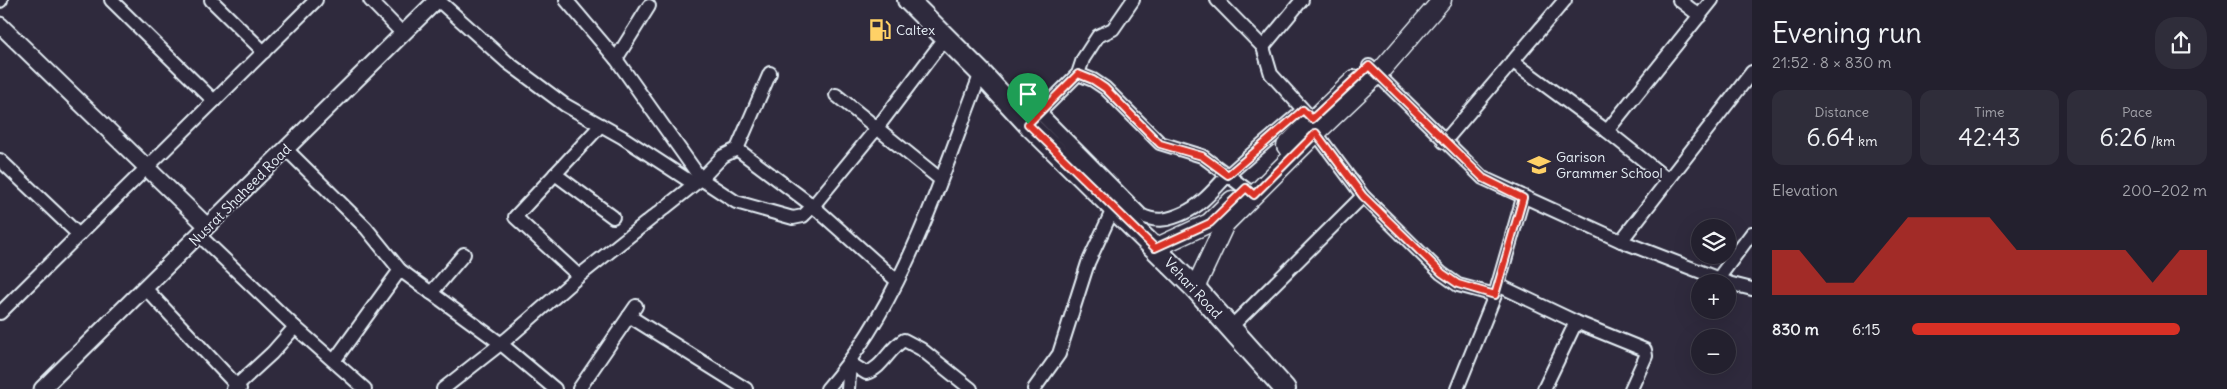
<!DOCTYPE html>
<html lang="en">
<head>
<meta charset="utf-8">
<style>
  body { margin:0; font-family:Delius,sans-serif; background:#2f2d3a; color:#f1f3f6; height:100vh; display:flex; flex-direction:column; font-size:19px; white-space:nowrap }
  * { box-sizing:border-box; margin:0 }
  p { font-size:16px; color:#a3a3aa }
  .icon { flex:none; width:28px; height:28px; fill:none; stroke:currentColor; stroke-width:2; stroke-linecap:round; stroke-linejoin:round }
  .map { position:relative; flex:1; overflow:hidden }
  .drawer { display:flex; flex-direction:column; background:#23202e; width:475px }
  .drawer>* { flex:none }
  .tools { position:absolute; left:1691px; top:219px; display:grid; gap:10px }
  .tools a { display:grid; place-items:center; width:45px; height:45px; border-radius:50%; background:#23202e; box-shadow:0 5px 20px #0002,0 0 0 1px #403e4a; font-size:25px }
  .pin { position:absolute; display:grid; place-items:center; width:42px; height:42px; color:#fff; margin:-51px -21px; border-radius:50% 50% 50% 0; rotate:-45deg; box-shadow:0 0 5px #0007 }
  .pin .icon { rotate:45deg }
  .round { display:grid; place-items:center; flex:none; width:52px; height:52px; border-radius:20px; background:#2f2d3a }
  .overview { display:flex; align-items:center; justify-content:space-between; height:85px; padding:0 20px }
  h1 { font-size:28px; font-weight:600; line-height:38px }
  .figures { display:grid; grid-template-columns:repeat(3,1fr); gap:8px; height:85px; padding:5px 20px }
  .figures div { display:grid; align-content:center; border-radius:12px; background:#2f2d3a; text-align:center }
  .figures b { font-size:25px; font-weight:600 }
  .figures small { font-size:14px; font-weight:400 }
  .figures p { font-size:14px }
  .chart { height:140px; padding:10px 20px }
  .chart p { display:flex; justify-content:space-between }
  .chart svg { width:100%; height:90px; margin-top:5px; fill:#d93025; opacity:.7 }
  ul { padding:0 20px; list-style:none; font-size:16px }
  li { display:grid; grid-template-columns:80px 60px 1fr; align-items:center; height:38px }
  li i { height:12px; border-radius:6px; background:#d93025 }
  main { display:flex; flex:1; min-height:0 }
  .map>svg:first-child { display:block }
</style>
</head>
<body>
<main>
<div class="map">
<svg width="1752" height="389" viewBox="0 0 1752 389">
  <rect width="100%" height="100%" fill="#2f2a3d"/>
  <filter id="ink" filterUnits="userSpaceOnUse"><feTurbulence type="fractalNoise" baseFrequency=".02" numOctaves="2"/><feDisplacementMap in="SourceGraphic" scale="10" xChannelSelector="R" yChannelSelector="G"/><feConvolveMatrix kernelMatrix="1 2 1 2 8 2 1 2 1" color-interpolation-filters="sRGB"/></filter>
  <g filter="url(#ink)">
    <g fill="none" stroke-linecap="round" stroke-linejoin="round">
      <defs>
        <g id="minor">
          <polyline points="111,0 214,101"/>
          <polyline points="211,0 264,52"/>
          <polyline points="370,0 403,34"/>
          <polyline points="438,0 507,62 565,105 622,137 694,184"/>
          <polyline points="566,0 616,59 701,179 736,202 793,218 803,216 813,206 877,128 945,38"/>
          <polyline points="1217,0 1263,47 1271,74 1309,116"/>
          <polyline points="1679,0 1700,16"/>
          <polyline points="0,1 1,0"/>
          <polyline points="1263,47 1302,0"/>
          <polyline points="616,59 649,6"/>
          <polyline points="1512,61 1607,131 1667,179"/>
          <polyline points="1369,66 1483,178 1621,241 1727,282"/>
          <polyline points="1078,74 1093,80 1105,88 1160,143 1202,156 1254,195"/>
          <polyline points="836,95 940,179"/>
          <path d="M 1040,113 L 1141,215 C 1156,223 1169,220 1184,213 C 1202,205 1214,189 1228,175 C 1252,153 1278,132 1303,110"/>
          <polyline points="1035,117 1078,74 1083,59 1098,36 1113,29 1133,0"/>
          <polyline points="1607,131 1712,0"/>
          <polyline points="1316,133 1363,196 1441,273 1458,285 1495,295"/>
          <polyline points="1444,142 1565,0"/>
          <polyline points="286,149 366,228 400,270"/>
          <polyline points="737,149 813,206 897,281"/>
          <polyline points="0,160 79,235"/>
          <polyline points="555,174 613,217"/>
          <polyline points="199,235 295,327"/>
          <polyline points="1621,241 1752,72"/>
          <polyline points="579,276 515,217 601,125"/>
          <polyline points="1717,280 1752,233"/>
          <polyline points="1728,283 1752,289"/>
          <polyline points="1498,285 1576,322 1645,350 1646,356 1631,389"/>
          <polyline points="145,288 240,389"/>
          <polyline points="431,293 464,254"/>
          <polyline points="0,313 316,0"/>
          <polyline points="629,316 746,389"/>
          <polyline points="1230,328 1363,196"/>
          <polyline points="334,361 400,270 500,343 555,389"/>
          <path d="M 850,363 L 866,373 C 883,368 889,348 904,340 L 921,349 L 971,389"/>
          <polyline points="233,389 272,353 295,327 365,389"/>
          <polyline points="443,389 508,338 579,276 701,179 723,156 737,149 770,73"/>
          <polyline points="579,389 636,306"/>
          <path d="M 827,389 C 904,301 940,180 981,73"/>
          <polyline points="848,389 850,363"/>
          <polyline points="1034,389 1059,354 1088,263 1113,209"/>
          <polyline points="1457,389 1495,295 1523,198"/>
          <polyline points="1544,389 1576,322"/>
        </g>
        <g id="tertiary">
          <polyline points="0,25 207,226"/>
          <polyline points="42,389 437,0"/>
        </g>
        <g id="secondary">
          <polyline points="1286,146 1355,79"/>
          <polyline points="1155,248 1209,223 1232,200"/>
          <polyline points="1195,288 1225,224 1316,133 1378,74 1442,0"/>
        </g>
        <polyline id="primary" points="908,0 981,73 1028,124 1195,288 1285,389"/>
      </defs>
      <use href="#minor" stroke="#e8f1f8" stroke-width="16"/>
      <use href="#tertiary" stroke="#e8f1f8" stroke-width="19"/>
      <use href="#secondary" stroke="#e8f1f8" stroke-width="21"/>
      <use href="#primary" stroke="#e8f1f8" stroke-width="24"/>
      <use href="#minor" stroke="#2f2a3d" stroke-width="12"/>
      <use href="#tertiary" stroke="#2f2a3d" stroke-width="15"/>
      <use href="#secondary" stroke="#2f2a3d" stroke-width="18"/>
      <use href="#primary" stroke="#2f2a3d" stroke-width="20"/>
    </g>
  </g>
  <g fill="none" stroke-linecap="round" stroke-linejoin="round" filter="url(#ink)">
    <defs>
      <polygon id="route" points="1369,66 1483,178 1523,198 1495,295 1458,284 1442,273 1363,196 1316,133 1254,195 1246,188 1210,223 1155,248 1028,124 1078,74 1093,80 1105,88 1160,144 1202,156 1228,175 1303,110 1312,119"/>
    </defs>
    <use href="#route" stroke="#fff" stroke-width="10"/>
    <use href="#route" stroke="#d93025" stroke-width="6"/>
  </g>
  <defs>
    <symbol id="fuel-bare" viewBox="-9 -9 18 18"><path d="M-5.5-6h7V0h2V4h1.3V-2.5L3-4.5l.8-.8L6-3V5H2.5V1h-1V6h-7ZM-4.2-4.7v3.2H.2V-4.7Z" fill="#ffd166" stroke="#2f2a3d" stroke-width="2.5" paint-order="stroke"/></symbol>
    <symbol id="school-bare" viewBox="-9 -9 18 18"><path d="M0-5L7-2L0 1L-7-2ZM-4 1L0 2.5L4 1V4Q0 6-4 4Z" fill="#ffd166" stroke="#2f2a3d" stroke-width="2.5" paint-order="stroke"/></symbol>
  </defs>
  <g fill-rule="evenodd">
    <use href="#fuel-bare" x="864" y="14" width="32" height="32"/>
    <use href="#school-bare" x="1523" y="149" width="32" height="32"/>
  </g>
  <g text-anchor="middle" stroke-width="4" stroke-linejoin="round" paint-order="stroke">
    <g font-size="14" fill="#e8f1f8" stroke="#2f2a3d" text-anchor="start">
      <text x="896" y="35">Caltex</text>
      <text x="1556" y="162">Garison<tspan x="1556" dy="16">Grammer School</tspan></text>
    </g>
    <g font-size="14" fill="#e8f1f8" stroke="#2f2a3d">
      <text transform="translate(240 195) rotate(-45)" y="5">Nusrat Shaheed Road</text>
      <text transform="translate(1193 288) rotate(47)" y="5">Vehari Road</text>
    </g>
  </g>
</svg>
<div class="tools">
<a><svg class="icon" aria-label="layers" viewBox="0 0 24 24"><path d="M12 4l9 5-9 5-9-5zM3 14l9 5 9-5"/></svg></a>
<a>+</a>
<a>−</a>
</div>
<div class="pin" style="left:1028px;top:124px;background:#1e9e55"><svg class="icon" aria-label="arrive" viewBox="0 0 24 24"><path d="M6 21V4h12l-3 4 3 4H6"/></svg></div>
</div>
<section class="drawer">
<div class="overview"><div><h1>Evening run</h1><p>21:52 · 8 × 830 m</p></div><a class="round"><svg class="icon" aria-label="share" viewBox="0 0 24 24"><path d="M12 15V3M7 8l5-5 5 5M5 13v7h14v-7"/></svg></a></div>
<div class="figures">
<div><p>Distance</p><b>6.64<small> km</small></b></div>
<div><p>Time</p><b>42:43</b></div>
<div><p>Pace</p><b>6:26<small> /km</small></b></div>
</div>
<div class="chart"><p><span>Elevation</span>200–202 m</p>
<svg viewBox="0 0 160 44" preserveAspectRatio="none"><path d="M0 44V22L10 22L20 38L30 38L40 22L50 6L60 6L70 6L80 6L90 22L100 22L110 22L120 22L130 22L140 38L150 22L160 22V44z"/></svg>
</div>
<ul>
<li><b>830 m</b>6:15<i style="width:91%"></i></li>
</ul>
</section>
</main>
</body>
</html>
